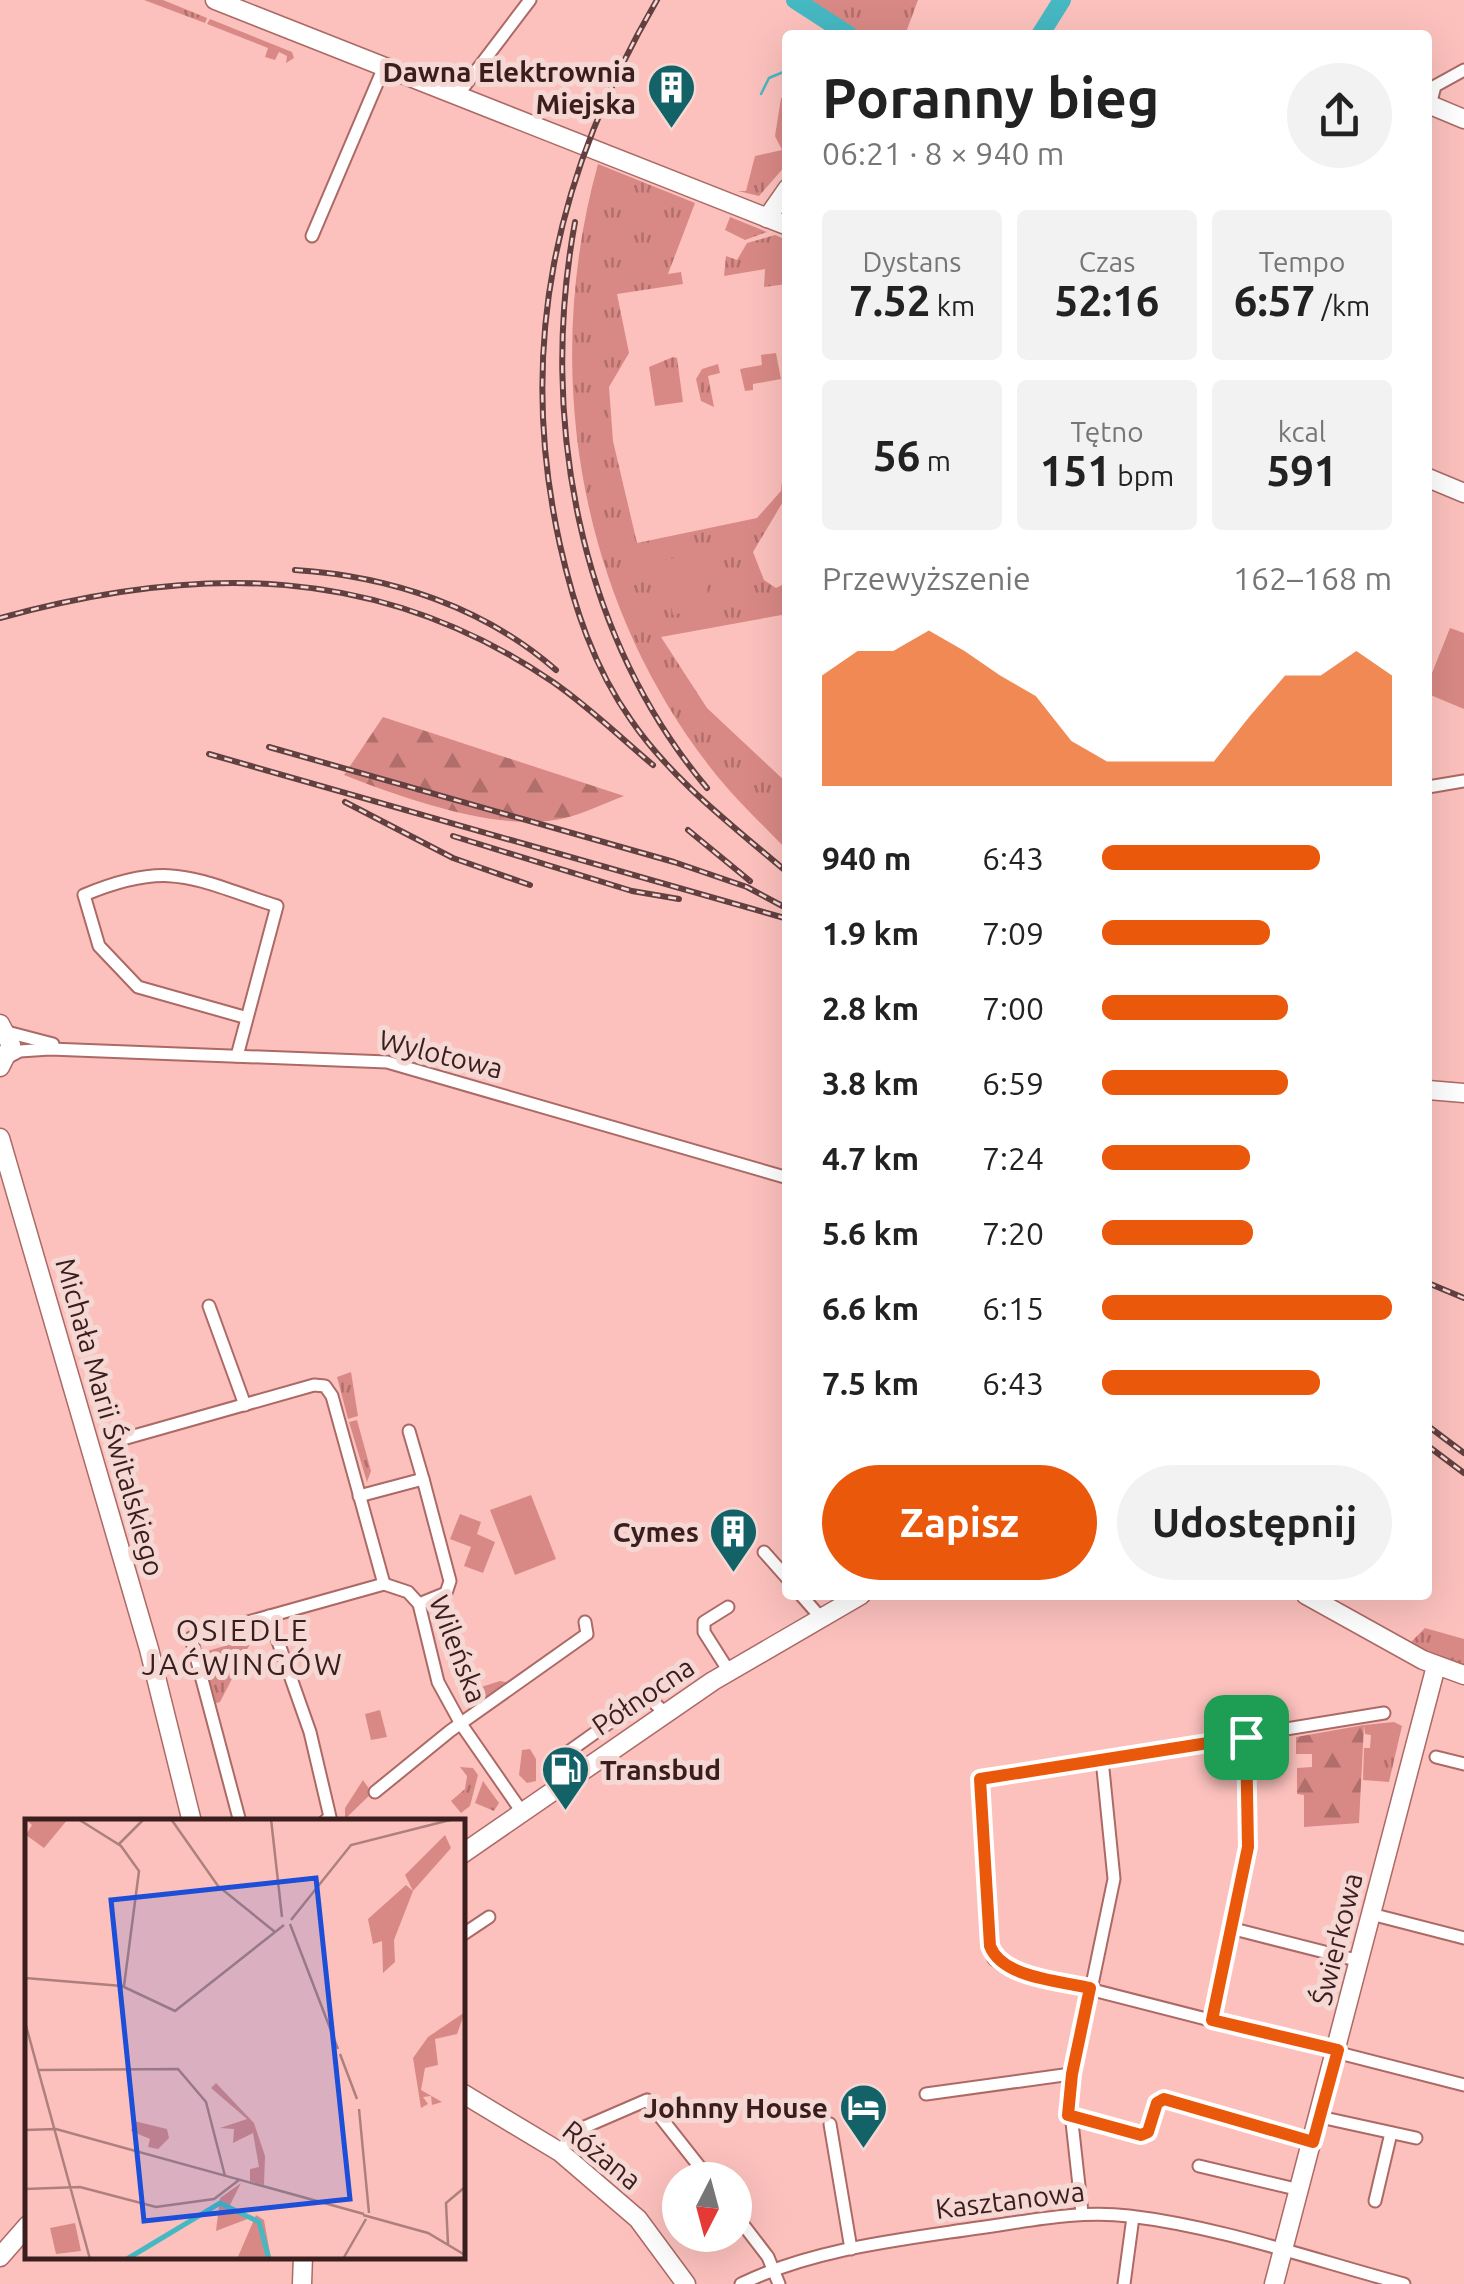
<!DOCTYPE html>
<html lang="pl">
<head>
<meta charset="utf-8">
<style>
  body { margin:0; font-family:Ubuntu,sans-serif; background:#f2f2f2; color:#222; height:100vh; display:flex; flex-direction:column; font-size:38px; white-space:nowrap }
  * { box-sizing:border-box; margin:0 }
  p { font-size:32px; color:#767676 }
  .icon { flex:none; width:55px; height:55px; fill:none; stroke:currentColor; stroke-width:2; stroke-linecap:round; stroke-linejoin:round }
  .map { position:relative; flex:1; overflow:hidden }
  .panel { position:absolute; left:782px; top:30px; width:650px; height:1570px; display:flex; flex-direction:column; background:#fff; border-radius:10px; box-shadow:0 10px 40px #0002 }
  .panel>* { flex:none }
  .needle { width:65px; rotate:186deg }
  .buttons { position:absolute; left:662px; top:2162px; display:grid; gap:20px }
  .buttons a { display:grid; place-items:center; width:90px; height:90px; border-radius:50%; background:#fff; box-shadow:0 10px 40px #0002; font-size:50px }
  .pin { position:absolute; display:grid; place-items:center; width:85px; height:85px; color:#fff; margin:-42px; border-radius:20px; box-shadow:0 5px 15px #0006 }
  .round { display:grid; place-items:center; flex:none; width:105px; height:105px; border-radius:52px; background:#f2f2f2 }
  .head { display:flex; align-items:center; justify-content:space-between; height:170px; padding:0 40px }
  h1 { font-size:55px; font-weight:700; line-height:75px }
  .stats { display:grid; grid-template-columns:repeat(3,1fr); gap:15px; height:170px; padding:10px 40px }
  .stats div { display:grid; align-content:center; border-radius:10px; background:#f2f2f2; text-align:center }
  .stats b { font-size:42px; font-weight:700 }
  .stats small { font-size:28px; font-weight:400 }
  .stats p { font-size:28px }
  .chart { height:280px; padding:20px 40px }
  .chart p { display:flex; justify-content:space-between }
  .chart svg { width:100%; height:180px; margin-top:10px; fill:#ea580c; opacity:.7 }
  .button { display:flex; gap:20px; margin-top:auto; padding:20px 40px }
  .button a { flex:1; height:115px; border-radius:60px; background:#ea580c; color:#fff; font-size:40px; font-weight:700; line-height:115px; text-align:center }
  .button a+a { background:#f2f2f2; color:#222 }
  ul { padding:0 40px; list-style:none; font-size:32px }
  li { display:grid; grid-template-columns:160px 120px 1fr; align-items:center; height:75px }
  li i { height:25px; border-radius:12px; background:#ea580c }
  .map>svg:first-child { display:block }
</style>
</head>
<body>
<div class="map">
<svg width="1464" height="2284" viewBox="0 0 1464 2284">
  <defs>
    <pattern id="grass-tufts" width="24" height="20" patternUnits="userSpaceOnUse" patternTransform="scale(2.5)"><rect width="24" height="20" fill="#d98985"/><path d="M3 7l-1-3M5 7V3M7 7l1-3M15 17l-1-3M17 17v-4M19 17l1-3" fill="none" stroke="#b16f6c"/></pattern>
    <pattern id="forest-firs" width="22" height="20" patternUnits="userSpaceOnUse" patternTransform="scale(2.5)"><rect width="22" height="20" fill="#d98985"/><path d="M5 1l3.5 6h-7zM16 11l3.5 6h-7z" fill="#b16f6c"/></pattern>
  </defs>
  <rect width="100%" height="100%" fill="#fcc1bd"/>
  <g fill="url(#grass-tufts)">
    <polygon points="144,0 163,0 207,18 205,23"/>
    <polygon points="801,0 918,0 905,35 856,35"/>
    <polygon points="210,19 292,52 294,58 286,63 287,56 279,52 275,60 265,57 268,48 207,24"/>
    <polygon points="787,97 787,164 759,196 738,191 746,191 755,156 782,150 775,136 781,98"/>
    <path d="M 598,164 L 695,203 L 668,274 L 681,272 L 683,284 L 617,294 L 629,353 L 609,387 L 613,441 L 637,543 L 757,518 L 781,491 L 782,481 L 787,485 L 787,495 L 753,552 L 764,580 L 776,588 L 786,583 L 787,614 L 661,637 L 707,708 L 787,783 L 787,850 C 761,823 733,797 710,767 C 578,597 541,369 598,164 Z"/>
    <polygon points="730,217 767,232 745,240 725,230"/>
    <polygon points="775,235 787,240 787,284 764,287 765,269 724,276 726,256 737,260 747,243"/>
    <polygon points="776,353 781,379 753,384 753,390 745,391 740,369 762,365 761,355"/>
    <polygon points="673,357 677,358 683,402 655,406 649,367"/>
    <polygon points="718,364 720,373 708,376 714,407 701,401 696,379 702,369"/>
    <polygon points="351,1372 358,1416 348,1419 337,1377"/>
    <polygon points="357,1420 371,1471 367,1482 349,1422"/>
    <polygon points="1425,1628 1464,1639 1464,1669 1408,1645"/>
    <polygon points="253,1638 220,1702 213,1704 200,1653"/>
    <polygon points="500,1681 512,1683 474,1711 467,1701 472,1690"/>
    <polygon points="1394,1722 1402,1726 1389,1782 1363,1780 1364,1748 1370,1748 1371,1735 1365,1734 1364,1725"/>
    <polygon points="530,1749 536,1759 536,1781 527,1783 519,1775 522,1750"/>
    <polygon points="460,1767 473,1768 478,1775 470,1806 461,1813 451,1801 465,1789 467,1776"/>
    <polygon points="363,1780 372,1793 345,1819 345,1808"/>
    <polygon points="483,1781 499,1803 494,1811 475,1803"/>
  </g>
  <g fill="url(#forest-firs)">
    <path d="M 383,717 L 624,796 C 605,803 585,813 565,818 C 502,834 403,798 344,775 Z"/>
    <polygon points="1364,1725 1359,1823 1304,1827 1304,1795 1297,1794 1297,1768 1312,1767 1312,1754 1296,1754 1296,1737"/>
  </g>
  <g fill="#d98985">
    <polygon points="699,552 711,607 673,615 661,561"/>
    <polygon points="1450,628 1464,633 1464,709 1428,694 1428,683"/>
    <polygon points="531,1495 556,1559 515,1575 490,1510"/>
    <polygon points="460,1514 481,1522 477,1534 495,1542 483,1573 464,1566 471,1547 450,1539"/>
    <polygon points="380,1710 387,1737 371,1740 365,1714"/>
  </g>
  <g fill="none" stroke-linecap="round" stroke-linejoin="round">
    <g stroke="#46b8c2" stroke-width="2.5">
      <polyline points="832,35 837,26"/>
      <polyline points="761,94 769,78 788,70"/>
    </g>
    <g stroke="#46b8c2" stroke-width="18">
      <polyline points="795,0 849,35"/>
      <polyline points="1040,35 1062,0"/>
    </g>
    <defs>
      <g id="street">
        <polyline points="457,96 530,0"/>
        <polyline points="1430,105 1435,86 1464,70"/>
        <polyline points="312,236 384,67"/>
        <polyline points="1428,787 1464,781"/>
        <polyline points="7,1032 53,1044"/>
        <path d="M 237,1056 L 277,906 C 193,879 170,859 84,895 L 99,946 L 138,987 L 244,1017"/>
        <polyline points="7,1058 20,1051 50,1049 387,1062 788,1178"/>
        <polyline points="209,1306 245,1405"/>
        <polyline points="123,1439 314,1385 325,1386 332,1396 384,1584"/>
        <polyline points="359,1496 423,1479 409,1431"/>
        <polyline points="764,1552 788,1579"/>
        <polyline points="801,1595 822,1619"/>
        <polyline points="419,1604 446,1593 450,1581 423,1479"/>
        <polyline points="728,1607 704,1622 704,1632 730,1673"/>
        <polyline points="269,1616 310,1732 330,1817 324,1822"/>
        <polyline points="1384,1713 980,1779 990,1946 994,1959 1007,1968 1464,2085"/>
        <polyline points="1436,1757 1464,1764"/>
        <polyline points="571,1779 561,1757 647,1696 665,1713"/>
        <polyline points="375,1792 450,1731 587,1634 585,1622"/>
        <polyline points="240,1822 191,1638 384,1584 408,1592 419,1604 438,1682 461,1724 522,1812"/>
        <polyline points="1371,1914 1464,1938"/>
        <polyline points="1234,1929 1360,1961"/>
        <polyline points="462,1935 489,1917"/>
        <polyline points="1212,2019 1249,1847 1246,1737"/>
        <polyline points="926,2094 1071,2074"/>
        <polyline points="1068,2115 1141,2135 1148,2132 1157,2103 1163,2099 1313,2142"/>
        <polyline points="1320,2117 1416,2138"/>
        <polyline points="830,2124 851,2249"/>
        <polyline points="560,2152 573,2132 647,2100 710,2180"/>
        <polyline points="1199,2166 1300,2190"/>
        <polyline points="1375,2201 1391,2133"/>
        <polyline points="1082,2213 1069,2095 1114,1879 1102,1759"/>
        <polyline points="735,2214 768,2257 779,2284"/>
        <path d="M 741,2284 C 813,2249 898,2240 978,2228 C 1029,2221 1078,2210 1129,2216 C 1222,2227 1314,2260 1404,2284"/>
        <polyline points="1124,2284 1133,2217"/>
      </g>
      <g id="secondary">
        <polyline points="215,0 788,226"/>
        <polyline points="1428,104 1464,119"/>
        <polyline points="767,218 788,188"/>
        <polyline points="1428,478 1464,493"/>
        <polyline points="0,1024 11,1045 0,1067"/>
        <polyline points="1428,1090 1464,1093"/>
        <polyline points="0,1138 149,1649 192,1822"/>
        <polyline points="1306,1595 1423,1660 1464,1675"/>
        <polyline points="462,1854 713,1681 861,1595"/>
        <polyline points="462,2093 560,2152 638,2219 686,2284"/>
        <polyline points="0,2257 28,2225"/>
        <polyline points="302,2284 303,2256"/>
        <polyline points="1274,2284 1436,1666"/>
      </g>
    </defs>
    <use href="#street" stroke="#ac6965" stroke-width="15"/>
    <use href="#secondary" stroke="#ac6965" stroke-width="21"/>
    <use href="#street" stroke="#fff" stroke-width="11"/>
    <use href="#secondary" stroke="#fff" stroke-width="18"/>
    <defs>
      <g id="rail">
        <path d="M 657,0 C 556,173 516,347 560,545 C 574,607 594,668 631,720 C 672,780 733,826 788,873"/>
        <path d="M 575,222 C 539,417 578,634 707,788"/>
        <path d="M 295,570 C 390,576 484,607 556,670"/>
        <path d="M 0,618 C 197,564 379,563 553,682 C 589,707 620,737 653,765"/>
        <polyline points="269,747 674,862 747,887 788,909"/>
        <polyline points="209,754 788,919"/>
        <polyline points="345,802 453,858 530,885"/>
        <polyline points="688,830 750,881"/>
        <polyline points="453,836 632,891 679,899"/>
        <polyline points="1428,1283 1464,1298"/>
        <polyline points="1428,1426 1464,1453"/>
        <polyline points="1428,1446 1464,1473"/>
      </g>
    </defs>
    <use href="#rail" stroke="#62403f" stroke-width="6"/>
    <use href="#rail" stroke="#f5d7d4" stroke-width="2.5" stroke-dasharray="8" stroke-linecap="butt"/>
  </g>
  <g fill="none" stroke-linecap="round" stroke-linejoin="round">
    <defs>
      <path id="route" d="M 1246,1737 L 1248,1847 L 1212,2020 L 1338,2050 L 1313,2142 L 1164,2099 L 1157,2103 L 1148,2132 L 1141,2135 L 1068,2115 L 1072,2074 L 1090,1988 C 1060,1981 1002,1978 990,1946 L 980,1779 Z"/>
    </defs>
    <use href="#route" stroke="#fff" stroke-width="20"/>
    <use href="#route" stroke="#ea580c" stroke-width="12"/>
  </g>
  <defs>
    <symbol id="building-pin" viewBox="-11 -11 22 30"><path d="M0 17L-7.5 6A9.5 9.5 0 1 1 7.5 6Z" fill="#126268" stroke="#f5d7d4"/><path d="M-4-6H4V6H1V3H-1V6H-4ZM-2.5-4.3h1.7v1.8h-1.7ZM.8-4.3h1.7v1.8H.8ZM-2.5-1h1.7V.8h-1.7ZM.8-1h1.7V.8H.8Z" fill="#fff"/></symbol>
    <symbol id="fuel-pin" viewBox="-11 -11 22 30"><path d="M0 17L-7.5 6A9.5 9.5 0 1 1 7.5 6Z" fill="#126268" stroke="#f5d7d4"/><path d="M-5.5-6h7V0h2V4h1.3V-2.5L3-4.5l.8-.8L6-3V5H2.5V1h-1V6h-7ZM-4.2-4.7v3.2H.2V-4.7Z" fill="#fff"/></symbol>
    <symbol id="hotel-pin" viewBox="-11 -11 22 30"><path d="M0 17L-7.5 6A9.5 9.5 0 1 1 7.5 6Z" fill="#126268" stroke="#f5d7d4"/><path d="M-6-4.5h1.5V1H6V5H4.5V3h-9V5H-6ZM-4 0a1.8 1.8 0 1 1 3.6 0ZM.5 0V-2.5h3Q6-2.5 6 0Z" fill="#fff"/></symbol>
  </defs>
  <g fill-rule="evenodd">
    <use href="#building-pin" x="644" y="60" width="55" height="75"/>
    <use href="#building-pin" x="706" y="1504" width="55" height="75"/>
    <use href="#fuel-pin" x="538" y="1742" width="55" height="75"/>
    <use href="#hotel-pin" x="836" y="2080" width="55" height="75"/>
  </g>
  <g text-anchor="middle" stroke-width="10" stroke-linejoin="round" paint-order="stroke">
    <g font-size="28" font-weight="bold" fill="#391e1d" stroke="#f5d7d4" text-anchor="end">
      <text x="636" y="82">Dawna Elektrownia<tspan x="636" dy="32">Miejska</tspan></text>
      <text x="699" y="1542">Cymes</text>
      <text x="600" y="1780" text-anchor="start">Transbud</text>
      <text x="828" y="2118">Johnny House</text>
    </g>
    <g font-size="28" fill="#391e1d" stroke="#f5d7d4">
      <text transform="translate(441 1054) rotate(14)" y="10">Wylotowa</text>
      <text transform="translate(110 1417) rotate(74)" y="10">Michała Marii Świtalskiego</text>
      <text transform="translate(458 1649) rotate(69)" y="10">Wileńska</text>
      <text transform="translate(643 1696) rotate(-34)" y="10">Północna</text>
      <text transform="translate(1337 1939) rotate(-76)" y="10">Świerkowa</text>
      <text transform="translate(602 2155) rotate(39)" y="10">Różana</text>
      <text transform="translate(1010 2200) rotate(-7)" y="10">Kasztanowa</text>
    </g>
    <g font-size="30" letter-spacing="2.5" fill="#391e1d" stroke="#f5d7d4">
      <text x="243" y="1641">OSIEDLE<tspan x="243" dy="34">JAĆWINGÓW</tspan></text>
    </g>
  </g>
  <g transform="translate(25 1819)">
    <rect width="440" height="440" fill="#fcc1bd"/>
    <path d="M 0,0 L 43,0 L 19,29 L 1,16 L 7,6 ZM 420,16 L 426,29 L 388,72 L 380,56 ZM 440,193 L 432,215 L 410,220 L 413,246 L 400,249 L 396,271 L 417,283 L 407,286 L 406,277 L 398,278 L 403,285 L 396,289 L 388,239 L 403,218 ZM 191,264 L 229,304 L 240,337 L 239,366 L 225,362 L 225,350 L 234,348 L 228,314 L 208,324 L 209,310 L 195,309 L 222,300 L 186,269 ZM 216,364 L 205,386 L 225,399 L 191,412 L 195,379 ZM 231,396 L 239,401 L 246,440 L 212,440 ZM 50,404 L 56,432 L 31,435 L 25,409 Z" fill="#d98985"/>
    <path d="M 381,66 L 388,72 L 369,121 L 370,143 L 358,154 L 357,122 L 348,125 L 343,100 Z" fill="#d98985"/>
    <path d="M 109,302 L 142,310 L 144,319 L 133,330 L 123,328 L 125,320 L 106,312 Z" fill="#d98985"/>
    <path fill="none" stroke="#46b8c2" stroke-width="5" d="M 102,440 L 195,384 L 234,403 L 244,440"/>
    <path fill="none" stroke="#ae807d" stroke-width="2.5" d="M 53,0 L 96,27 L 114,52 L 99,167M 146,0 L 193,67 L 250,113M 246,0 L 257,98M 94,25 L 119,0M 266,101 L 326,26 L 429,0M 265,105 L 313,230M 0,159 L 97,167 L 150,192 L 259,106M 0,203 L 65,440M 315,235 L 332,280M 13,251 L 153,250 L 181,283 L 200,357M 334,290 L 344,394M 0,311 L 31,310 L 339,395M 0,370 L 55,368 L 131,388 L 189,380 L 214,361M 349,399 L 338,396 L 403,414 L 440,436M 423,425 L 421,384 L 440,368M 318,440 L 341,400"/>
    <path fill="#1d4ed8" fill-opacity="0.15" stroke="#1d4ed8" stroke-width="5" d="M 291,59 L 325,380 L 119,402 L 86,81 Z"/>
    <rect width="440" height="440" fill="none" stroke="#391e1d" stroke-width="5"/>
  </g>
</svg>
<div class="buttons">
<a><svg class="needle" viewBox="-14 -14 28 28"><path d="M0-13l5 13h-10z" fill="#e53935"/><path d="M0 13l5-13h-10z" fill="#767676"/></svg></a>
</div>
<div class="pin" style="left:1246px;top:1737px;background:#1e9e55"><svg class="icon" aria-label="arrive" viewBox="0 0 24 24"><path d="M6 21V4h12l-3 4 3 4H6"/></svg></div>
<section class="panel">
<div class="head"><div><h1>Poranny bieg</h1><p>06:21 · 8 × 940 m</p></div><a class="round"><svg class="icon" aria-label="share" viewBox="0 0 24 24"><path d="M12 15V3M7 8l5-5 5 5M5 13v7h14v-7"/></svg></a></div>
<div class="stats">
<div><p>Dystans</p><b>7.52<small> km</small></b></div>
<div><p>Czas</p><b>52:16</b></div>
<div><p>Tempo</p><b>6:57<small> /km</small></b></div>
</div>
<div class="stats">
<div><b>56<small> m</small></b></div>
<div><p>Tętno</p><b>151<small> bpm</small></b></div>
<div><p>kcal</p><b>591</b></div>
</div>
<div class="chart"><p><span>Przewyższenie</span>162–168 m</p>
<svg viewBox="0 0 160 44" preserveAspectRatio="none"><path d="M0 44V17L10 11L20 11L30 6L40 11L50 17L60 22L70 33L80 38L90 38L100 38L110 38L120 27L130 17L140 17L150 11L160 17V44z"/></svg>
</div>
<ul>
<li><b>940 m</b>6:43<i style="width:75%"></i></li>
<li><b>1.9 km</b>7:09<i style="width:58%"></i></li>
<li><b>2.8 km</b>7:00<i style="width:64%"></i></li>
<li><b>3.8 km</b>6:59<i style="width:64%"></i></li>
<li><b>4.7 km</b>7:24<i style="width:51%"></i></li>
<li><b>5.6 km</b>7:20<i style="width:52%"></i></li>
<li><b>6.6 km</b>6:15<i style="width:100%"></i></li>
<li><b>7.5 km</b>6:43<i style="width:75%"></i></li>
</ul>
<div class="button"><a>Zapisz</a><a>Udostępnij</a></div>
</section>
</div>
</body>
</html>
